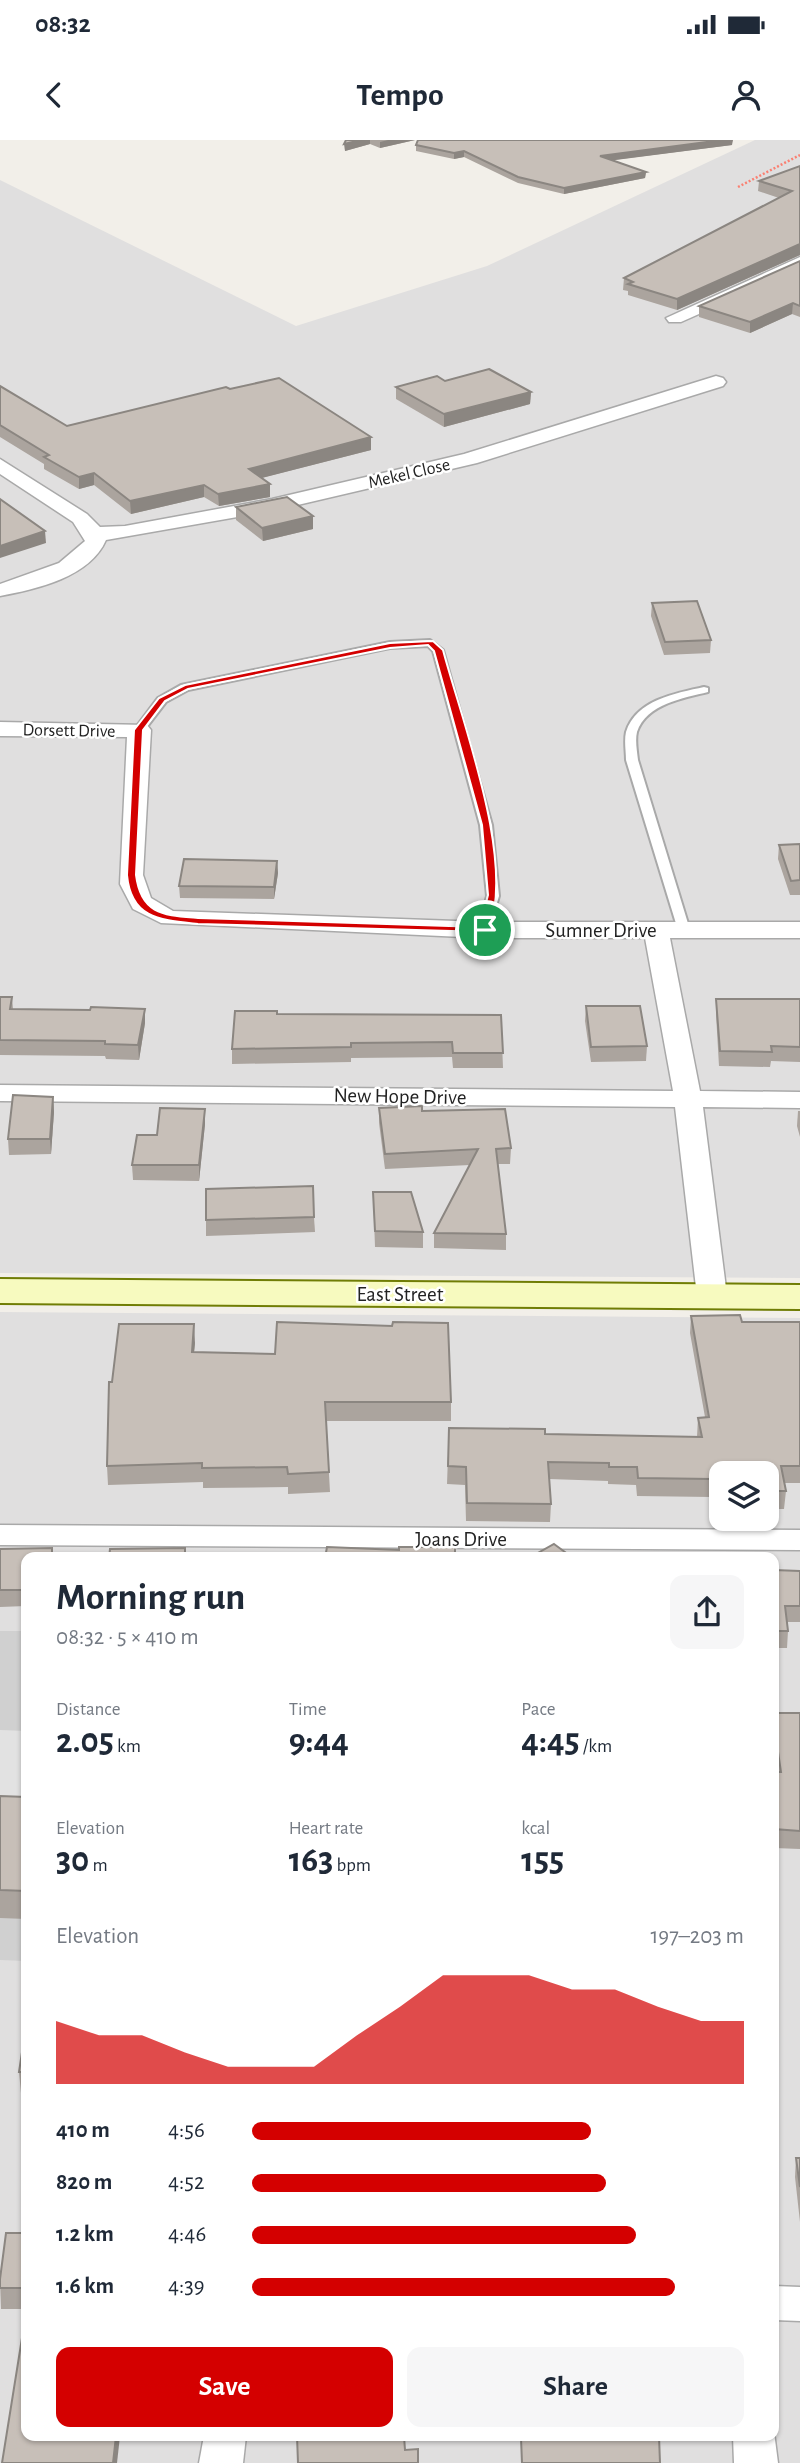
<!DOCTYPE html>
<html lang="en">
<head>
<meta charset="utf-8">
<style>
  body { margin:0; font-family:"Alegreya Sans",sans-serif; background:#f6f6f7; color:#1f2937; height:100vh; display:flex; flex-direction:column; font-size:26px; white-space:nowrap }
  * { box-sizing:border-box; margin:0 }
  p { font-size:23px; color:#747a83 }
  .icon { flex:none; width:38px; height:38px; fill:none; stroke:currentColor; stroke-width:2; stroke-linecap:round; stroke-linejoin:round }
  .map { position:relative; flex:1; overflow:hidden }
  .drawer { position:absolute; left:21px; top:1412px; width:758px; height:889px; display:flex; flex-direction:column; background:#fff; border-radius:14px; box-shadow:0 2px 5px #0004 }
  .drawer>* { flex:none }
  .buttons { position:absolute; left:709px; top:1321px; display:grid; gap:14px }
  .buttons a { display:grid; place-items:center; width:70px; height:70px; border-radius:14px; background:#fff; box-shadow:0 2px 5px #0004; font-size:35px }
  .pin { position:absolute; display:grid; place-items:center; width:60px; height:60px; color:#fff; margin:-30px; border:4px solid #fff; border-radius:50%; box-shadow:0 2px 7px #0007 }
  .round { display:grid; place-items:center; flex:none; width:74px; height:74px; border-radius:14px; background:#f6f6f7 }
  .summary { display:flex; align-items:center; justify-content:space-between; height:119px; padding:0 35px }
  h1 { font-size:38px; font-weight:700; line-height:52px }
  .stats { display:grid; grid-template-columns:repeat(3,1fr); gap:10px; height:119px; padding:7px 35px }
  .stats div { display:grid; align-content:center }
  .stats b { font-size:35px; font-weight:700 }
  .stats small { font-size:19px; font-weight:400 }
  .stats p { font-size:19px }
  .chart { height:196px; padding:14px 35px }
  .chart p { display:flex; justify-content:space-between }
  .chart svg { width:100%; height:126px; margin-top:7px; fill:#d40000; opacity:.7 }
  .button { display:flex; gap:14px; margin-top:auto; padding:14px 35px }
  .button a { flex:1; height:80px; border-radius:14px; background:#d40000; color:#fff; font-size:28px; font-weight:700; line-height:80px; text-align:center }
  .button a+a { background:#f6f6f7; color:#1f2937 }
  ul { padding:0 35px; list-style:none; font-size:23px }
  li { display:grid; grid-template-columns:112px 84px 1fr; align-items:center; height:52px }
  li i { height:18px; border-radius:9px; background:#d40000 }
  .status { display:flex; justify-content:space-between; align-items:center; height:49px; padding:0 35px; background:#fff; direction:ltr }
  .status svg { height:19px; fill:currentColor }
  header { display:flex; justify-content:space-between; align-items:center; height:91px; padding:0 35px; background:#fff; font-size:32px; font-weight:700 }
  .map>svg:first-child { display:block }
</style>
</head>
<body>
<div class="status"><b>08:32</b><svg viewBox="0 0 49 12"><path d="M0 12V9h3v3zM5 12V6h3v6zM10 12V3h3v9zM15 12V0h3v12zM26 1h20v11H26zM47 4h2v5h-2z"/></svg></div>
<header><svg class="icon" aria-label="back" viewBox="0 0 24 24"><path d="M15 5l-7 7 7 7"/></svg>Tempo<svg class="icon" aria-label="person" viewBox="0 0 24 24"><circle cx="12" cy="8" r="4"/><path d="M4 21q1-7 8-7t8 7"/></svg></header>
<div class="map">
<svg width="800" height="2323" viewBox="0 0 800 2323">
  <rect width="100%" height="100%" fill="#f2efe9"/>
  <g fill="#e0dfdf" fill-rule="evenodd">
    <polygon points="755,0 800,0 800,1138 0,1133 0,40 296,186 487,126"/>
    <path d="M 0,1172 L 800,1178 L 800,2323 L 0,2323 ZM 721,1334 L 766,1334 L 766,1379 L 721,1379 ZM 26,1418 L 774,1418 L 774,2296 L 26,2296 Z"/>
  </g>
  <polygon fill="#d0d0d0" points="0,1491 26,1491 26,1821 0,1820"/>
  <polygon fill="#e2e2e2" points="0,1590 26,1591 26,1667 0,1666"/>
  <g fill="none" stroke-linecap="round" stroke-linejoin="round">
    <defs>
      <g id="service">
        <polygon points="430,500 443,510 492,685 499,756 488,793 480,793 478,790 487,756 480,685 433,511 428,506 390,508 188,550 166,562 143,592 139,593 134,590 158,558 181,545 390,502"/>
        <path d="M 704,547 L 708,548 L 708,552 C 684,558 646,564 637,592 C 635,600 637,611 638,620 L 690,790 L 684,794 L 678,790 L 626,620 C 626,611 624,601 626,592 C 636,560 676,553 704,547 Z"/>
      </g>
      <g id="minor">
        <polygon points="800,117 800,129 681,182 669,182 666,178"/>
        <path d="M 716,236 L 723,238 L 726,242 L 723,246 L 477,323 L 272,371 L 106,400 C 90,437 37,449 0,456 L 0,444 L 59,423 L 85,401 L 73,382 L 0,334 L 0,319 L 87,374 L 100,387 L 125,386 L 272,359 L 464,314 Z"/>
        <polygon points="0,582 147,585 151,590 143,735 151,758 173,771 484,782 800,782 800,798 670,798 700,951 800,952 800,968 703,967 727,1156 722,1162 712,1165 702,1162 697,1156 675,967 0,961 0,945 673,951 645,798 484,798 161,783 133,769 120,744 127,597 0,596"/>
        <polygon points="0,1385 800,1390 800,1410 0,1405"/>
        <polygon points="774,2146 800,2147 800,2181 774,2180"/>
        <polygon points="774,2292 778,2323 734,2323 733,2296 774,2296"/>
        <polygon points="204,2296 246,2296 243,2323 199,2323"/>
      </g>
      <polygon id="secondary" points="0,1139 800,1145 800,1169 0,1163"/>
    </defs>
    <use href="#service" stroke="#a9a9a9" stroke-width="4"/>
    <use href="#minor" stroke="#a9a9a9" stroke-width="3"/>
    <use href="#secondary" stroke="#707d05" stroke-width="4"/>
    <polyline stroke="#fa8072" stroke-width="2.5" stroke-dasharray="2 2" stroke-linecap="butt" points="738,47 800,15"/>
    <use href="#service" fill="#fff" fill-rule="evenodd"/>
    <use href="#minor" fill="#fff" fill-rule="evenodd"/>
    <use href="#secondary" fill="#f7fabf" fill-rule="evenodd"/>
  </g>
  <g fill="#aba49e">
    <polygon points="346,0 415,0 380,8 370,4 345,11"/>
    <polygon points="416,5 732,5 613,20 646,32 645,38 564,54 518,43 464,17 454,19 416,11"/>
    <polygon points="800,26 800,115 677,170 628,155 628,151 623,150 624,138 779,58 758,51 759,41"/>
    <polygon points="800,121 800,177 792,174 750,193 699,177 699,166"/>
    <polygon points="445,241 531,252 530,264 444,287 396,259 396,247"/>
    <polygon points="0,246 67,286 230,249 371,310 261,338 270,344 270,357 219,366 204,357 131,374 94,345 79,349 44,329 44,324 0,297"/>
    <polygon points="236,367 313,389 263,401 236,380"/>
    <polygon points="652,463 711,500 710,513 664,515 651,476"/>
    <polygon points="800,704 800,755 790,755 778,719 779,705"/>
    <polygon points="277,721 278,733 274,759 180,758 179,746"/>
    <polygon points="0,857 12,857 13,869 90,870 145,869 145,883 139,920 106,919 105,916 0,915"/>
    <polygon points="716,859 800,859 800,922 771,921 770,927 719,926 716,874"/>
    <polygon points="586,866 647,906 646,921 591,922 585,881"/>
    <polygon points="277,874 501,875 503,928 453,928 452,917 351,918 351,922 232,924 232,909"/>
    <polygon points="53,957 54,972 51,1014 9,1015 8,999"/>
    <polygon points="379,968 422,971 511,1008 510,1024 498,1024 506,1094 506,1110 434,1108 434,1093 470,1025 385,1029 379,983"/>
    <polygon points="798,971 800,971 800,997 797,986"/>
    <polygon points="205,984 199,1041 133,1040 132,1025 157,995"/>
    <polygon points="373,1052 423,1092 423,1108 375,1107"/>
    <polygon points="314,1077 315,1092 206,1096 206,1080"/>
    <polygon points="691,1176 742,1182 800,1182 800,1343 784,1343 786,1351 784,1369 766,1369 766,1334 721,1334 721,1368 714,1368 711,1357 637,1356 636,1345 608,1344 608,1341 549,1339 551,1364 550,1382 466,1381 465,1345 447,1344 449,1288 545,1294 697,1297 698,1278 705,1277 690,1193"/>
    <polygon points="195,1203 194,1212 451,1262 451,1281 326,1281 330,1352 288,1354 288,1347 203,1348 203,1342 108,1345 107,1326 112,1242"/>
    <polygon points="52,1408 53,1418 26,1418 26,1466 0,1467 0,1409"/>
    <polygon points="774,1430 800,1431 800,1482 787,1482 788,1491 787,1508 774,1508"/>
    <polygon points="774,1573 800,1573 800,1709 774,1708 774,1632 776,1632 774,1613"/>
    <polygon points="0,1656 26,1657 26,1779 0,1778"/>
    <polygon points="26,1886 26,1953 21,1953 19,1932"/>
    <polygon points="796,2018 800,2018 800,2082 795,2037"/>
    <polygon points="26,2093 26,2169 1,2169 0,2139"/>
  </g>
  <g fill="#8b8681">
    <polygon points="361,0 370,0 370,4 345,11 344,4"/>
    <polygon points="388,0 415,0 380,8 380,2"/>
    <polygon points="722,0 733,0 732,5 600,22 600,16"/>
    <polygon points="464,11 464,17 454,19 454,13"/>
    <polygon points="646,32 645,38 564,54 564,48"/>
    <polygon points="800,104 800,115 677,170 677,159"/>
    <polygon points="793,163 792,174 750,193 750,182"/>
    <polygon points="531,252 530,264 444,287 444,274"/>
    <polygon points="371,297 371,310 250,341 249,329"/>
    <polygon points="94,333 94,345 79,349 79,337"/>
    <polygon points="270,344 270,357 219,366 218,354"/>
    <polygon points="204,345 204,357 131,374 130,361"/>
    <polygon points="313,376 313,389 263,401 262,388"/>
    <polygon points="45,391 46,403 0,418 0,406"/>
    <polygon points="277,721 278,733 274,759 274,747"/>
    <polygon points="145,869 145,883 139,920 138,905"/>
    <polygon points="53,957 54,972 51,1014 50,999"/>
    <polygon points="205,969 205,984 199,1041 199,1025"/>
    <polygon points="194,1184 195,1203 192,1232 192,1212"/>
    <polygon points="116,2296 120,2296 117,2323 113,2323"/>
  </g>
  <g fill="#c7bfb8" stroke="#8b8681" stroke-width="2">
    <polygon points="346,0 361,0 344,4"/>
    <polygon points="418,0 722,0 600,16 646,32 564,48 518,37 464,11 454,13 416,5"/>
    <polygon points="800,26 800,104 677,159 628,144 633,142 624,138 792,51 759,41"/>
    <polygon points="800,121 800,166 793,163 750,182 699,166"/>
    <polygon points="489,229 531,252 444,274 396,247 437,236 445,241"/>
    <polygon points="279,238 371,297 249,329 270,344 218,354 204,345 130,361 94,333 79,337 44,317 49,315 0,285 0,246 67,286 226,247 230,249"/>
    <polygon points="287,357 313,376 262,388 236,367"/>
    <polygon points="0,359 45,391 0,406"/>
    <polygon points="697,461 711,500 665,502 652,463"/>
    <polygon points="800,704 800,740 791,741 779,705"/>
    <polygon points="184,719 277,721 274,747 179,746"/>
    <polygon points="0,857 12,857 10,869 90,870 91,867 145,869 138,905 105,904 105,901 0,900"/>
    <polygon points="716,859 800,859 800,907 771,906 772,912 720,911"/>
    <polygon points="586,866 640,866 647,906 591,907"/>
    <polygon points="235,871 277,871 277,874 501,875 503,913 453,913 452,902 351,903 351,907 232,909"/>
    <polygon points="13,955 53,957 50,999 8,999"/>
    <polygon points="422,966 422,971 505,969 511,1008 496,1009 506,1094 434,1093 478,1009 385,1014 379,968"/>
    <polygon points="160,968 205,969 199,1025 132,1025 137,995 157,995"/>
    <polygon points="313,1046 314,1077 206,1080 206,1049"/>
    <polygon points="373,1052 411,1052 423,1092 375,1091"/>
    <polygon points="740,1175 742,1182 800,1182 800,1326 781,1326 786,1351 766,1351 766,1334 721,1334 721,1350 715,1350 712,1339 638,1338 637,1327 609,1327 609,1323 548,1322 551,1364 467,1363 466,1327 448,1326 449,1288 545,1289 545,1294 702,1297 698,1278 709,1277 691,1176"/>
    <polygon points="277,1182 392,1186 393,1182 448,1183 451,1262 325,1262 329,1332 288,1334 287,1327 202,1328 202,1323 107,1326 109,1242 112,1242 119,1184 194,1184 192,1212 275,1214"/>
    <polygon points="554,1404 573,1418 529,1418"/>
    <polygon points="327,1407 399,1410 399,1407 455,1407 455,1418 325,1418"/>
    <polygon points="52,1408 52,1418 26,1418 26,1450 0,1450 0,1409"/>
    <polygon points="185,1408 185,1418 109,1418 110,1409"/>
    <polygon points="774,1430 800,1431 800,1466 785,1466 788,1491 774,1491"/>
    <polygon points="774,1573 800,1573 800,1691 774,1689 774,1632 781,1632 774,1585"/>
    <polygon points="0,1656 26,1657 26,1751 0,1750"/>
    <polygon points="26,1886 26,1932 19,1932"/>
    <polygon points="796,2018 800,2018 800,2047"/>
    <polygon points="6,2093 26,2093 26,2148 0,2148 0,2139"/>
    <polygon points="26,2173 26,2296 116,2296 113,2323 2,2323"/>
    <polygon points="297,2296 404,2296 405,2310 418,2309 418,2323 298,2323"/>
    <polygon points="533,2296 659,2296 660,2323 522,2323 521,2298 533,2298"/>
  </g>
  <path fill="#d40000" stroke="#fff" stroke-width="2" fill-rule="evenodd" d="M 433,501 L 443,510 C 462,582 517,724 488,792 L 198,784 C 161,780 131,779 127,735 L 134,590 L 159,558 L 185,545 L 390,503 ZM 428,505 L 434,511 L 482,685 L 488,755 L 480,787 L 198,778 C 164,775 141,775 136,735 L 143,590 L 165,561 L 188,549 L 390,508 Z"/>
  <g text-anchor="middle" stroke-width="5" stroke-linejoin="round" paint-order="stroke">
    <g font-size="18" fill="#222" stroke="#fff">
      <text transform="translate(409 333) rotate(-13)" y="6">Mekel Close</text>
      <text transform="translate(69 590) rotate(1)" y="6">Dorsett Drive</text>
    </g>
    <g font-size="21" fill="#222" stroke="#fff">
      <text x="601" y="797">Sumner Drive</text>
      <text transform="translate(400 956) rotate(1)" y="7">New Hope Drive</text>
      <text x="400" y="1161">East Street</text>
      <text x="461" y="1406">Joans Drive</text>
    </g>
  </g>
</svg>
<div class="buttons">
<a><svg class="icon" aria-label="layers" viewBox="0 0 24 24"><path d="M12 4l9 5-9 5-9-5zM3 14l9 5 9-5"/></svg></a>
</div>
<div class="pin" style="left:485px;top:790px;background:#1e9e55"><svg class="icon" aria-label="arrive" viewBox="0 0 24 24"><path d="M6 21V4h12l-3 4 3 4H6"/></svg></div>
<section class="drawer">
<div class="summary"><div><h1>Morning run</h1><p>08:32 · 5 × 410 m</p></div><a class="round"><svg class="icon" aria-label="share" viewBox="0 0 24 24"><path d="M12 15V3M7 8l5-5 5 5M5 13v7h14v-7"/></svg></a></div>
<div class="stats">
<div><p>Distance</p><b>2.05<small> km</small></b></div>
<div><p>Time</p><b>9:44</b></div>
<div><p>Pace</p><b>4:45<small> /km</small></b></div>
</div>
<div class="stats">
<div><p>Elevation</p><b>30<small> m</small></b></div>
<div><p>Heart rate</p><b>163<small> bpm</small></b></div>
<div><p>kcal</p><b>155</b></div>
</div>
<div class="chart"><p><span>Elevation</span>197–203 m</p>
<svg viewBox="0 0 160 44" preserveAspectRatio="none"><path d="M0 44V22L10 27L20 27L30 33L40 38L50 38L60 38L70 27L80 17L90 6L100 6L110 6L120 11L130 11L140 17L150 22L160 22V44z"/></svg>
</div>
<ul>
<li><b>410 m</b>4:56<i style="width:69%"></i></li>
<li><b>820 m</b>4:52<i style="width:72%"></i></li>
<li><b>1.2 km</b>4:46<i style="width:78%"></i></li>
<li><b>1.6 km</b>4:39<i style="width:86%"></i></li>
</ul>
<div class="button"><a>Save</a><a>Share</a></div>
</section>
</div>
</body>
</html>
